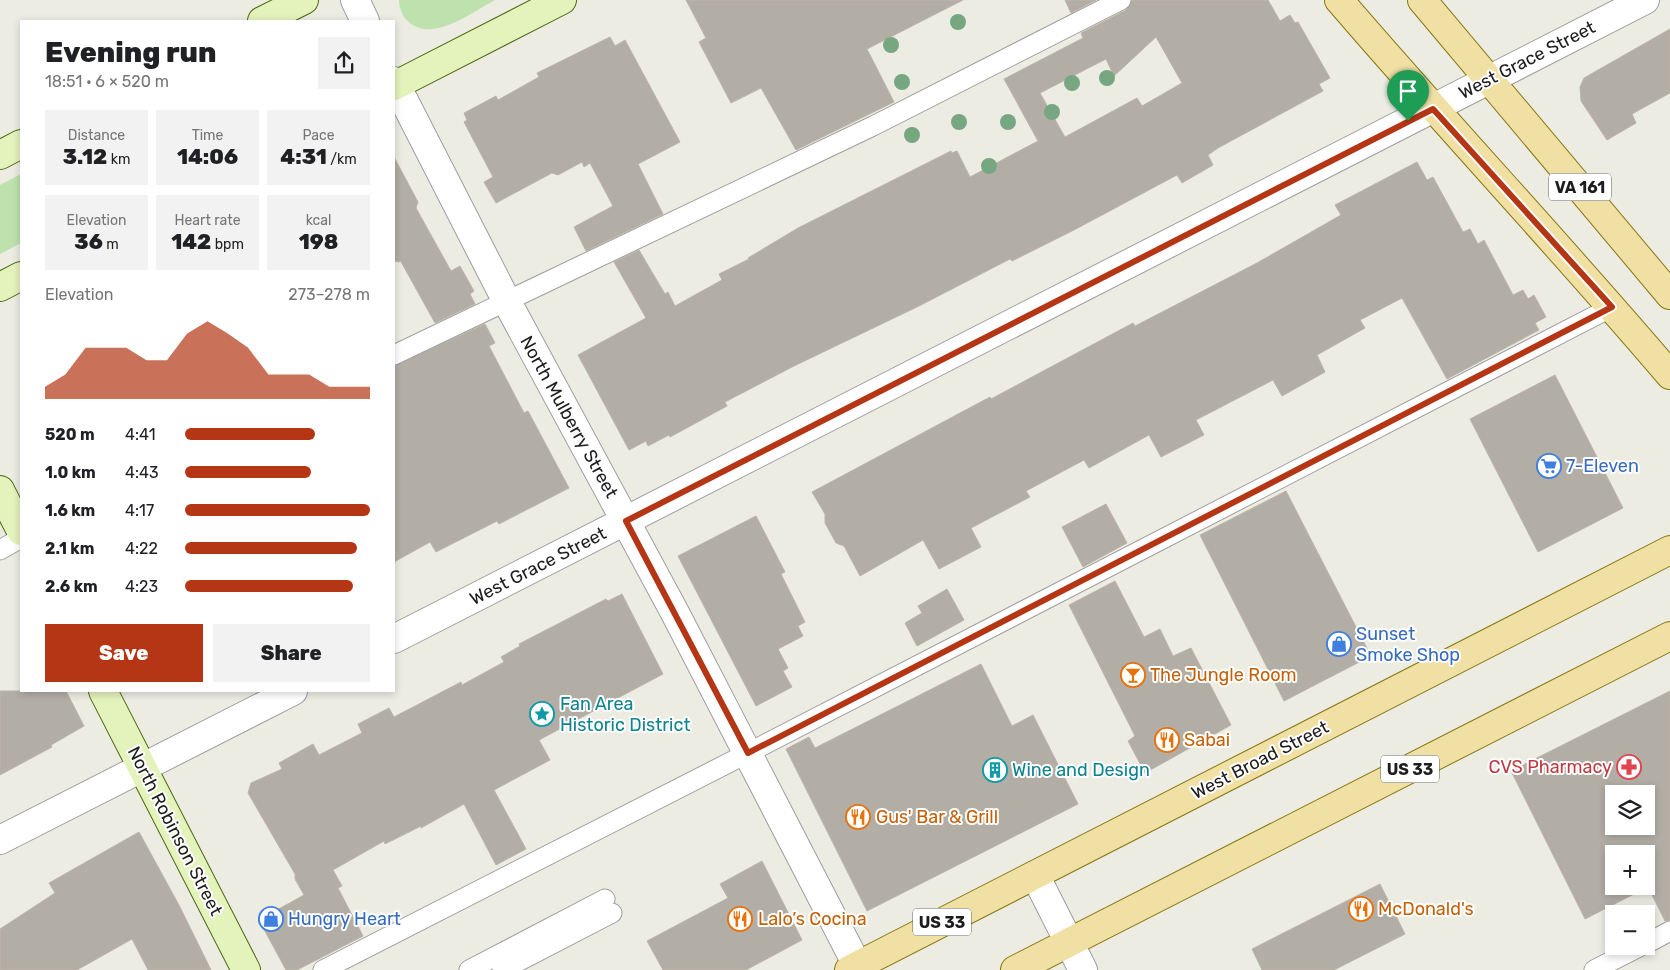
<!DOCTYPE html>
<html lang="en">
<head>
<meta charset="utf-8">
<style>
  body { margin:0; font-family:Rubik,sans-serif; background:#f2f2f2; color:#202124; height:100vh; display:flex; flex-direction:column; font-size:19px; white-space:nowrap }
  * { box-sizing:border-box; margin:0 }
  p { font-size:16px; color:#757577 }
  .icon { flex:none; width:28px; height:28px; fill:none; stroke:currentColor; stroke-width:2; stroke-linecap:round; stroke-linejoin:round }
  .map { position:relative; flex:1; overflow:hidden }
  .drawer { position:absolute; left:20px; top:20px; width:375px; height:672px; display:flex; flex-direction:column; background:#fff; border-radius:0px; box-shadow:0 2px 8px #0003 }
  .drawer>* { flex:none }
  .buttons { position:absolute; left:1605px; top:785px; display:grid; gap:10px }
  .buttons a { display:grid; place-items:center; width:50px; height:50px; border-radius:0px; background:#fff; box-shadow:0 2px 8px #0003; font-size:25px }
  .pin { position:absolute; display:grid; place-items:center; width:42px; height:42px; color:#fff; margin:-51px -21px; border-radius:50% 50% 50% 0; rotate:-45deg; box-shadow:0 0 5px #0007 }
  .pin .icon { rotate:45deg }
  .round { display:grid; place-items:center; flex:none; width:52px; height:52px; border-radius:0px; background:#f2f2f2 }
  .headline { display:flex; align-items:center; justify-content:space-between; height:85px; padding:0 25px }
  h1 { font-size:28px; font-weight:800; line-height:38px }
  .metrics { display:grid; grid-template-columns:repeat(3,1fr); gap:8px; height:85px; padding:5px 25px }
  .metrics div { display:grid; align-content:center; border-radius:0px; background:#f2f2f2; text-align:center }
  .metrics b { font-size:21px; font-weight:800 }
  .metrics small { font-size:14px; font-weight:400 }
  .metrics p { font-size:14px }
  .chart { height:140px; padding:10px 25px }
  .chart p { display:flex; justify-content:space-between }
  .chart svg { width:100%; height:90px; margin-top:5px; fill:#b43615; opacity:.7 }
  .primary-button { display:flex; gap:10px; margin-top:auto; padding:10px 25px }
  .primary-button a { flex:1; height:58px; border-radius:0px; background:#b43615; color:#fff; font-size:20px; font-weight:800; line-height:58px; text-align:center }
  .primary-button a+a { background:#f2f2f2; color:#202124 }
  ul { padding:0 25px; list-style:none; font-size:16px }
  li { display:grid; grid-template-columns:80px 60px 1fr; align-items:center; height:38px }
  li i { height:12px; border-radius:6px; background:#b43615 }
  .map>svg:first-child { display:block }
</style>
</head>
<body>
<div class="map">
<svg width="1670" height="970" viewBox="0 0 1670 970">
  <rect width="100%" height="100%" fill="#edece3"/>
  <g fill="#bde2ae">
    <path d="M 399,0 L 495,0 C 472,12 436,41 411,24 C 403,18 399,9 399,0 Z"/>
    <polygon points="21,174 21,243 0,254 0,185"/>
  </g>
  <g fill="#b2aea6" stroke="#bdb5a7" fill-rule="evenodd">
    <polygon points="686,0 963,0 867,49 894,102 796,150 761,88 731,103 699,42 706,38"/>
    <polygon points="1065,0 1096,0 1071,13"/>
    <path d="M 1132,0 L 1268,0 L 1280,21 L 1290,15 L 1295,23 L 1298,22 L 1330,78 L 1319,84 L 1323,91 L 1218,148 L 1208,155 L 1213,165 L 1182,183 L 1177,175 L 1074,230 L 1012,261 L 1010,259 L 919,306 L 794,366 L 725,402 L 727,406 L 670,437 L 669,435 L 648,446 L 646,441 L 629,450 L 578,355 L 646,318 L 614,262 L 639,250 L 665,294 L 668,292 L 675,306 L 722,280 L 719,274 L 749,259 L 748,258 L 798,228 L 951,151 L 952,153 L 957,151 L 970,177 L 1038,141 L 1004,79 L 1083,38 L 1081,33 L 1126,10 ZM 1156,37 L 1182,83 L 1142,106 L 1137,98 L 1065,137 L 1040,93 L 1106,59 L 1114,76 Z"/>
    <polygon points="1670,29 1670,93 1632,114 1636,123 1607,140 1581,101 1580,87 1584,78"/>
    <polygon points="610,37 615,46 625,40 680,142 638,164 663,214 586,251 574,227 613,206 590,163 584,167 582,162 558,175 552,173 496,203 484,182 493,177 464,122 467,120 464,113 496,96 498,100 539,77 537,73"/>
    <polygon points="394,157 418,202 416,208 451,271 460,266 474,291 470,294 475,304 435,323 400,260 400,262 394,261"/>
    <polygon points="1417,162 1427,180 1433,177 1463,232 1470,229 1478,244 1484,240 1513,295 1523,290 1528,299 1534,295 1546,317 1535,323 1539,330 1447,379 1402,298 1360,320 1365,328 1317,355 1325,372 1282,396 1273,380 1196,420 1204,435 1161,457 1149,435 1089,468 1084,460 1026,491 1030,497 971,528 981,547 939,569 923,540 860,576 844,546 836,543 825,523 825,514 812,492 990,397 991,399 1133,323 1135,326 1257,263 1341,215 1335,205"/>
    <polygon points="485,324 495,343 489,346 524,413 528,411 569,488 499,524 497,521 436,552 430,542 394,562 394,366"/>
    <polygon points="1555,375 1623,508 1538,552 1470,419"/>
    <polygon points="1286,491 1371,656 1284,701 1200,535"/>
    <polygon points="1106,504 1127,543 1083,567 1062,527"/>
    <polygon points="756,516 785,572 781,574 805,622 798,626 803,636 778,649 788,668 783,671 792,687 756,706 678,556"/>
    <polygon points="1115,581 1144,637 1160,629 1173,656 1191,648 1231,725 1145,773 1128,741 1135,736 1069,605"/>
    <polygon points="947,589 964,620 917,646 905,623 922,613 918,606"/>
    <polygon points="622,594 663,674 539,740 550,760 494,790 526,849 496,865 464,804 421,828 421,826 385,844 384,841 333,870 342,886 338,888 363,936 297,970 286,970 259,920 304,895 295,879 295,874 248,793 251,783 282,769 279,763 313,744 319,755 362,733 358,724 389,708 394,717 461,682 462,685 504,662 501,657 520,646 519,644 606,599 608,601"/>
    <polygon points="981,664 1012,726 1033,715 1078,804 867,911 786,749 809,737 815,748"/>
    <polygon points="0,691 66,691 84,726 51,745 52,747 0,775"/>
    <path d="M 1670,691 L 1670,920 L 1665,921 L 1648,887 L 1585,919 L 1511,771 ZM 1614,794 L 1646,794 L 1646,826 L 1614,826 ZM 1614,854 L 1646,854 L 1646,886 L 1614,886 Z"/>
    <polygon points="139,832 180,907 211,970 148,970 132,939 77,970 0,970 0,929 55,893 49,883"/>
    <polygon points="762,861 802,940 746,970 663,970 647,941 728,898 720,884"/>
    <polygon points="1380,884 1405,934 1334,970 1262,970 1252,949"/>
  </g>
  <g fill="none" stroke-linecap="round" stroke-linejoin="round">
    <defs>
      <g id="lane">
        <polyline points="394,355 873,126 1121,0"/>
        <polyline points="0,550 21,538"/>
        <polyline points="1646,944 1670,931"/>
        <polyline points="323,970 748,753 1612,307"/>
        <polyline points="469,970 605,899"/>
        <polyline points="502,970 612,913"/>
        <polyline points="1594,970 1641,946"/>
      </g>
      <g id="street">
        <polyline points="355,0 365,21"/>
        <polyline points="394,81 506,300 674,611 857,965"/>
        <polyline points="394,639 1645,0"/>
        <polyline points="0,840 293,691"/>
        <polyline points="1035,875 1083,970"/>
      </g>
      <g id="secondary">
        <polyline points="262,21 304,0"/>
        <polyline points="394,86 562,0"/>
        <polyline points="0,155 21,144"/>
        <polyline points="0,287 21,276"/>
        <polyline points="0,490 21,531"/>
        <polyline points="103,691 246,970"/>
      </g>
      <g id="primary">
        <path d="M 1339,0 C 1448,127 1562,248 1670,375"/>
        <polyline points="1422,0 1670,295"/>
        <polyline points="849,970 1670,550"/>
        <polyline points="1015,970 1670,636"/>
      </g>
    </defs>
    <use href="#lane" stroke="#9e9e9e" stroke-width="21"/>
    <use href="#street" stroke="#9e9e9e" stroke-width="30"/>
    <use href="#secondary" stroke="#4b6710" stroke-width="30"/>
    <use href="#primary" stroke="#857710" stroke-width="30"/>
    <use href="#lane" stroke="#fff" stroke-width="19"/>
    <use href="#street" stroke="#fff" stroke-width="28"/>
    <use href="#secondary" stroke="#e4f2bc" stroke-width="28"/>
    <use href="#primary" stroke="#f1e0a4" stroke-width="28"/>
  </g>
  <g fill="#77a781">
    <circle cx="958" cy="22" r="8"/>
    <circle cx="891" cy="45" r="8"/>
    <circle cx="1107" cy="78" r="8"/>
    <circle cx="902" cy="82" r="8"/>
    <circle cx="1072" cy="83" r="8"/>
    <circle cx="1052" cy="112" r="8"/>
    <circle cx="959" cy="122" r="8"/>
    <circle cx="1008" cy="122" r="8"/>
    <circle cx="912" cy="135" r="8"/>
    <circle cx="989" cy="166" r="8"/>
  </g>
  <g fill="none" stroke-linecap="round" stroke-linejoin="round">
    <defs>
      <polygon id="route" points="1433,109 1612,307 748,753 626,521"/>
    </defs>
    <use href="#route" stroke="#fff" stroke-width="10"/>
    <use href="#route" stroke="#b43615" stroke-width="6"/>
  </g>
  <defs>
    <symbol id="supermarket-ring" viewBox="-11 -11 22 22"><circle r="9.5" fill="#fff" stroke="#3f7fe0" stroke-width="1.5"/><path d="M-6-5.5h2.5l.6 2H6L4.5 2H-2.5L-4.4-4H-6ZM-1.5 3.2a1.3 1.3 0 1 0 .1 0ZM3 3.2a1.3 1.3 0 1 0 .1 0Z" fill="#3f7fe0"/></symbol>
    <symbol id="shop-ring" viewBox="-11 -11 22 22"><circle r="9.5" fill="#fff" stroke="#3f7fe0" stroke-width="1.5"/><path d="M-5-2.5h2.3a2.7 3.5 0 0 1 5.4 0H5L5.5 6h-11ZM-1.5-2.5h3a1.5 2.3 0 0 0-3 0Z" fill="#3f7fe0"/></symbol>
    <symbol id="bar-ring" viewBox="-11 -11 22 22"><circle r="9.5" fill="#fff" stroke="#e8710a" stroke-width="1.5"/><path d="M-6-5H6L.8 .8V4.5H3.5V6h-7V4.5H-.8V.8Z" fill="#e8710a"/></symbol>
    <symbol id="sight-ring" viewBox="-11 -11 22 22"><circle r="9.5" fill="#fff" stroke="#0f9aa8" stroke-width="1.5"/><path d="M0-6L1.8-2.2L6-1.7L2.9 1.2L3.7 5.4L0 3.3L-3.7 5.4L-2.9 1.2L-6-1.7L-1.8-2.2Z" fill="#0f9aa8"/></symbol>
    <symbol id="restaurant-ring" viewBox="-11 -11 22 22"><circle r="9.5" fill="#fff" stroke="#e8710a" stroke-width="1.5"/><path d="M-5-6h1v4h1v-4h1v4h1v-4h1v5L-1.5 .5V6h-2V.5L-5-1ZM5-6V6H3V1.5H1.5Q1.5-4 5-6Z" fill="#e8710a"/></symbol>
    <symbol id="pharmacy-ring" viewBox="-11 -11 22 22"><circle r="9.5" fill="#fff" stroke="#e0444e" stroke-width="1.5"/><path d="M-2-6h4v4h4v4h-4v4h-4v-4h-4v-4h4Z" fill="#e0444e"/></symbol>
    <symbol id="building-ring" viewBox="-11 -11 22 22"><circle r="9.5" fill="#fff" stroke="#0f9aa8" stroke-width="1.5"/><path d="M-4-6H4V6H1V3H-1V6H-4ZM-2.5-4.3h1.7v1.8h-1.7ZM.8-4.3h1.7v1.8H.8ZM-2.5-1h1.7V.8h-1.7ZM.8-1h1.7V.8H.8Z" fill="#0f9aa8"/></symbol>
  </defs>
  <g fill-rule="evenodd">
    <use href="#supermarket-ring" x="1535" y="452" width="28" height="28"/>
    <use href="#shop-ring" x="1325" y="630" width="28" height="28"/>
    <use href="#bar-ring" x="1119" y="661" width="28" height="28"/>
    <use href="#sight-ring" x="528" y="700" width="28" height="28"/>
    <use href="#restaurant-ring" x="1153" y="726" width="28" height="28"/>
    <use href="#pharmacy-ring" x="1615" y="753" width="28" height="28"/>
    <use href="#building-ring" x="981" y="756" width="28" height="28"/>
    <use href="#restaurant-ring" x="844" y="803" width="28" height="28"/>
    <use href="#restaurant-ring" x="1347" y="895" width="28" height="28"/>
    <use href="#shop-ring" x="257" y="905" width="28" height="28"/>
    <use href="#restaurant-ring" x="726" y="905" width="28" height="28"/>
  </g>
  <g text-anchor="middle" stroke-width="4" stroke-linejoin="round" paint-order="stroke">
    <g fill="#fff" stroke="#616161" stroke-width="1">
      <rect x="1549" y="173.5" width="62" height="27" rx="4"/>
      <rect x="1381" y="755.5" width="58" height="27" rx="4"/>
      <rect x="913" y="908.5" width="58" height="27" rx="4"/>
    </g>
    <g font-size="16" font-weight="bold" fill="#1d1d1d">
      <text x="1580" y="193">VA 161</text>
      <text x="1410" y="775">US 33</text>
      <text x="942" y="928">US 33</text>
    </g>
    <g font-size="18" fill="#1d1d1d" stroke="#fff">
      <text transform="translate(1527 60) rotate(-27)" y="6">West Grace Street</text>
      <text transform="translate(569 417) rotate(61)" y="6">North Mulberry Street</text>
      <text transform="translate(538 566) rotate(-27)" y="6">West Grace Street</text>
      <text transform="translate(1260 760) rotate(-27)" y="6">West Broad Street</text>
      <text transform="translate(175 831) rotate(63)" y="6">North Robinson Street</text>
    </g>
    <g font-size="18" fill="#366cbe" stroke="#fff" text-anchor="start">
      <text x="1566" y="472">7-Eleven</text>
      <text x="1356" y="640">Sunset<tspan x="1356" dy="21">Smoke Shop</tspan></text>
      <text x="288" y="925">Hungry Heart</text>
    </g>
    <g font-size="18" fill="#c56008" stroke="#fff" text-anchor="start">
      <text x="1150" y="681">The Jungle Room</text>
      <text x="1184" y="746">Sabai</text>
      <text x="876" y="823">Gus' Bar &amp; Grill</text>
      <text x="1378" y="915">McDonald's</text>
      <text x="758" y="925">Lalo’s Cocina</text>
    </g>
    <g font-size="18" fill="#0d838f" stroke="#fff" text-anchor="start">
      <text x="560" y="710">Fan Area<tspan x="560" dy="21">Historic District</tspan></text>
      <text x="1012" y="776">Wine and Design</text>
    </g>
    <g font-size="18" fill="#be3a42" stroke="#fff" text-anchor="end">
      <text x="1612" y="773">CVS Pharmacy</text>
    </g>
  </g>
</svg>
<div class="buttons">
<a><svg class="icon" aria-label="layers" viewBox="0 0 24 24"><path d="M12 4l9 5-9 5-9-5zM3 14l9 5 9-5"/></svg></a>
<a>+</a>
<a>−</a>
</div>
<div class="pin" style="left:1408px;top:121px;background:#1e9e55"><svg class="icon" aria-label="arrive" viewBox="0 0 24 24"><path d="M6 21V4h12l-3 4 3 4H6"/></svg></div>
<section class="drawer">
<div class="headline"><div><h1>Evening run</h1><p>18:51 · 6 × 520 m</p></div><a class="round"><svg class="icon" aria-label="share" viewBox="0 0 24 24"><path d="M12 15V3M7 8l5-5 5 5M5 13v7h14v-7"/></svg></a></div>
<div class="metrics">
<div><p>Distance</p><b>3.12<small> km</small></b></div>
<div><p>Time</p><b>14:06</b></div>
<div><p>Pace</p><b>4:31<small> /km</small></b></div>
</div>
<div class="metrics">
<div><p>Elevation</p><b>36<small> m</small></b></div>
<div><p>Heart rate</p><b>142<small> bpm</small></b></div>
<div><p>kcal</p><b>198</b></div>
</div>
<div class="chart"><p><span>Elevation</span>273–278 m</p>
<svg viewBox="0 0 160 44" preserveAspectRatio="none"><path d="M0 44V38L10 32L20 19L30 19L40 19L50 25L60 25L70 12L80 6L90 12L100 19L110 32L120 32L130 32L140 38L150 38L160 38V44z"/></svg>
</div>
<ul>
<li><b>520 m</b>4:41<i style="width:70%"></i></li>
<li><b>1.0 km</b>4:43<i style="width:68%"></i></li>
<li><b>1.6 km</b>4:17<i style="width:100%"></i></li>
<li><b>2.1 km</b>4:22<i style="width:93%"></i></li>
<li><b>2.6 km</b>4:23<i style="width:91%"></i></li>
</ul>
<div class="primary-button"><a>Save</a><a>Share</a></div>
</section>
</div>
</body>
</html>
